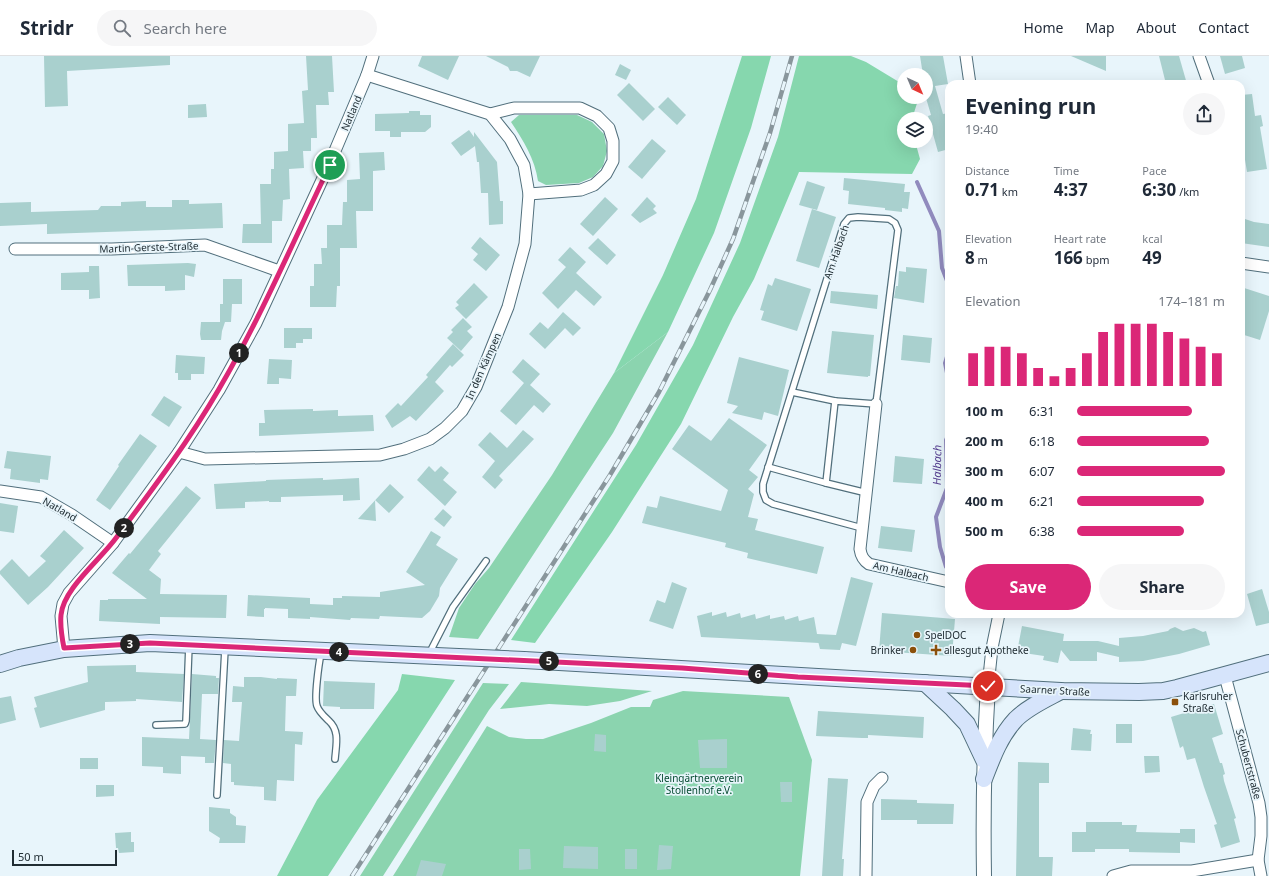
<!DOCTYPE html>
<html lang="en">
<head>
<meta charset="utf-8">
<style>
  body { margin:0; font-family:"Noto Sans",sans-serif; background:#f6f6f7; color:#1f2937; height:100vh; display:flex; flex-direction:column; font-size:15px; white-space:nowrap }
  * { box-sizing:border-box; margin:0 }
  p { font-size:13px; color:#747a83 }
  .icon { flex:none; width:22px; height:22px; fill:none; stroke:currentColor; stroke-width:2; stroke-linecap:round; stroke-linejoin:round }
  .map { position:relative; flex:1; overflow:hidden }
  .sheet { position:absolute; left:945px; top:24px; width:300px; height:538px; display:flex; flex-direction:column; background:#fff; border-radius:12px; box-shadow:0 4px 16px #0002 }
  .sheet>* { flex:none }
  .needle { width:26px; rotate:136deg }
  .fabs { position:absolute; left:897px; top:12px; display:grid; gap:8px }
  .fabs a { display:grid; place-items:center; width:36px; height:36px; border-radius:50%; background:#fff; box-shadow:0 4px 16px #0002; font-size:20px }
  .scale { position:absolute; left:12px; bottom:10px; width:105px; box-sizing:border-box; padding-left:4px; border:2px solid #202d33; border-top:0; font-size:11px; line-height:14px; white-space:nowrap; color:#202d33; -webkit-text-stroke:3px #e8f5fb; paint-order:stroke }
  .pin { position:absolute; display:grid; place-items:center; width:34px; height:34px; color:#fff; margin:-17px; border:2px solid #fff; border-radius:50%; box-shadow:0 1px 4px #0007 }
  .km { position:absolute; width:20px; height:20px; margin:-10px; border-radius:50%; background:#222; color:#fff; font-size:11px; line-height:20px; text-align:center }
  .round { display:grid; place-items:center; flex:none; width:42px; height:42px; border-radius:21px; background:#f6f6f7 }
  .summary { display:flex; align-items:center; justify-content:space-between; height:68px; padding:0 20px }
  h1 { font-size:22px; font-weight:700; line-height:30px }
  .stats { display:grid; grid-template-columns:repeat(3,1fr); gap:6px; height:68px; padding:4px 20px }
  .stats div { display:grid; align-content:center }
  .stats b { font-size:17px; font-weight:700 }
  .stats small { font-size:11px; font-weight:400 }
  .stats p { font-size:11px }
  .chart { height:112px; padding:8px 20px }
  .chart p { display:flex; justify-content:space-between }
  .chart svg { width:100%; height:72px; margin-top:4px; stroke:#db2777; stroke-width:6 }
  .cta { display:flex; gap:8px; margin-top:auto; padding:8px 20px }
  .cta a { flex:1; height:46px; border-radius:24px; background:#db2777; color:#fff; font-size:16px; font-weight:700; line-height:46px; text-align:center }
  .cta a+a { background:#f6f6f7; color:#1f2937 }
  ul { padding:0 20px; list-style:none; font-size:13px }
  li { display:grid; grid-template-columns:64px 48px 1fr; align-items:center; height:30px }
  li i { height:10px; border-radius:5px; background:#db2777 }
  header { display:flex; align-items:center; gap:24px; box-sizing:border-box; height:56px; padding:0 20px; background:#fff; border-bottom:1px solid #e0e1e3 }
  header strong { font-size:19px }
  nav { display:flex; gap:22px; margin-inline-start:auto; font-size:14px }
  .search { width:280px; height:36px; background:#f6f6f7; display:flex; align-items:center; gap:10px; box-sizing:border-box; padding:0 14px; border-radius:22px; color:#747a83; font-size:15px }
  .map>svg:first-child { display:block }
</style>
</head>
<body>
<header>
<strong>Stridr</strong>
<div class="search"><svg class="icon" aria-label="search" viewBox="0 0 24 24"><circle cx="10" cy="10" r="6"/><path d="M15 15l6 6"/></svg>Search here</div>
<nav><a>Home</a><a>Map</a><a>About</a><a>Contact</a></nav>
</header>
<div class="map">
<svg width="1269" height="820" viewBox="0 0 1269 820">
  <rect width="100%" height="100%" fill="#e8f5fb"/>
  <g fill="#8bd4af">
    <path d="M 519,59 L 577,59 L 592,66 L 604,78 L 607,95 L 603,110 L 593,121 L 579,127 L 546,129 L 538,125 C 535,103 523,84 511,66 Z"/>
    <polygon points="668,276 613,377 478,583 449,581 459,552 475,528 489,512 552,419 614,317"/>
    <polygon points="521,626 652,635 620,645 587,650 549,648 500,653"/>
    <polygon points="483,627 509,628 489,654 383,820 360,820"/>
    <polygon points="683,635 789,641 812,704 800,820 393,820 487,670 509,681 526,683 543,683 591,667 631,651 650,651 653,644"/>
  </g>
  <g fill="#86d7ae">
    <polygon points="742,0 771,0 751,72 714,177 668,276 614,317 663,219 696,143"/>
    <polygon points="799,0 851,0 866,6 904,29 904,41 919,41 912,63 904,63 904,85 915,85 920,103 912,118 799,116 754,223 733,261 681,368 612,476 535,587 511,584 636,389 693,289 740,187 778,81"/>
    <polygon points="402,618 455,624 328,820 277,820 317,744 398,634"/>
  </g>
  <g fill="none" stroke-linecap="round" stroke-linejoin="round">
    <g stroke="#918bbe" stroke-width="4">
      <polyline points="917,126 939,175 942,212 949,230"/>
      <polyline points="949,294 945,307 949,327"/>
      <polyline points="946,511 940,491 936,461 947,432 946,384 949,377"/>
    </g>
  </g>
  <g fill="#a9d0ce">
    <polygon points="44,0 170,0 170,9 67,15 68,50 45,51"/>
    <polygon points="306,0 332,0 334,36 328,36 329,49 316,49 317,82 311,82 311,95 303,95 304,112 289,113 290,143 283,144 282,165 272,165 272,187 242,187 243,168 261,168 260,128 271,128 271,113 274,113 274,96 288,95 288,68 304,67 302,35 308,34"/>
    <polygon points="422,0 459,0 448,24 418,10"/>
    <polygon points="486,0 540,0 530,21 517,15 510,15 508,11"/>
    <polygon points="920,0 943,0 948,28 935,30 943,58 949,57 949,93 938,96 928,60 931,59 926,42 926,19 923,19"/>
    <polygon points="1071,0 1106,0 1106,15"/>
    <polygon points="1159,0 1179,0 1187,28 1166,28"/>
    <polygon points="1220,0 1242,0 1245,12 1225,18"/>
    <polygon points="620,8 631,14 626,24 615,19"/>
    <polygon points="629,27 655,53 643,65 617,39"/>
    <polygon points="1252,38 1255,60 1261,59 1263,70 1260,71 1267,113 1247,116 1242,85 1245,85 1241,65 1241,39"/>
    <polygon points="668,41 686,59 677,69 658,51"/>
    <polygon points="206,48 207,61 188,62 188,49"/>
    <polygon points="409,55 420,55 420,59 431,59 431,71 425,76 401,76 401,81 390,81 390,75 375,75 375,58 409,57"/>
    <polygon points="469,74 474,81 474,76 497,106 500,145 503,145 503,168 489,169 488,137 481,137 479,106 477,106 475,90 461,100 451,87"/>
    <polygon points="652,83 666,95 642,123 628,111"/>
    <polygon points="384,96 385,114 373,115 373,155 356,155 357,192 340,192 340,230 337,230 336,251 310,251 310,230 314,230 314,208 322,208 321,192 327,192 327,169 342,169 343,146 347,146 347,124 360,123 359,97"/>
    <polygon points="844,122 905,128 904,136 910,136 908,153 902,152 902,156 885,154 885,152 848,148 849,135 843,134"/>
    <polygon points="807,125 825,131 817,154 799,149"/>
    <polygon points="605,141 618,153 593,180 580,168"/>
    <polygon points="647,141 656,150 653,153 657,157 640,167 631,159"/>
    <polygon points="172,144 189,144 189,148 222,147 223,172 47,178 47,168 0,170 0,147 31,146 31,156 98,154 101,150 121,150 121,146 146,145 146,151 172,151"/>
    <polygon points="812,153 836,161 819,212 796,205"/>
    <polygon points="1245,163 1254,166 1269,168 1269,191 1241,187"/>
    <polygon points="480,181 500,199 486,215 473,204 478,198 471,192"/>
    <polygon points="598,182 616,199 607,209 588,192"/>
    <polygon points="570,191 586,206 576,217 602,241 594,250 576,234 558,253 542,237 566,211 558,204"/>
    <polygon points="188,207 196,208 194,221 185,219 185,234 165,235 165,230 128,230 127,209"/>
    <polygon points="89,210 99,210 100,242 89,243 89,234 61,234 61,217 89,216"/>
    <polygon points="906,211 927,213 924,247 894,242 896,230 898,230 899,215 906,216"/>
    <polygon points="775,222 811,233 797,275 761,264 764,255 760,254 768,228 772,230"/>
    <polygon points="223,223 242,223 242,248 232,248 231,266 225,266 222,275 221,284 201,284 200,278 201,266 220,266 220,248 223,248"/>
    <polygon points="474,227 488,241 466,263 455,252 459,249 456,246"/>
    <polygon points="1241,231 1269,240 1269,255 1260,284 1241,278"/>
    <polygon points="831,235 878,239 877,253 830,247"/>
    <polygon points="563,256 581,272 573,280 565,272 545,293 529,278 540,266 548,273"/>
    <polygon points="463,262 472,271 467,275 473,281 461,295 447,282 453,276 451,274"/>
    <polygon points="284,272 312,272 312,283 303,283 303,287 296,287 296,292 284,292"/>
    <polygon points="832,275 874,279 870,320 868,320 868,321 827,317"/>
    <polygon points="903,279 932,282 930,307 901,304"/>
    <polygon points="453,288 464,299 452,311 450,309 435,326 444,335 416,365 410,360 392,372 385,360 398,347 401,350 428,321 426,319"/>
    <polygon points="176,299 205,301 204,318 191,318 191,324 178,324 178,317 175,317"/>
    <polygon points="739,301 789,314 778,360 764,356 762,364 732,357 738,350 727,347"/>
    <polygon points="269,303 292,304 291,323 279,322 279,328 267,328"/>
    <polygon points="523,303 540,318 530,329 551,348 543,357 534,349 516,369 500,355 524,327 512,316"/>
    <polygon points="164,340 182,351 169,371 151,359"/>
    <polygon points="313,353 313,355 338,354 338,360 373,359 374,375 259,380 259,367 265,367 264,354"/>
    <polygon points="729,362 767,389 749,414 758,421 748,433 754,438 748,461 758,463 755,474 824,491 817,518 747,502 748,497 725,491 726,487 642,467 647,450 657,452 660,440 721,455 728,434 672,393 689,369 711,385"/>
    <polygon points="523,374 534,383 499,420 503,424 495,433 482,421 495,405 478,389 490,376 507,392"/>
    <polygon points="140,378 157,390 110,454 96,444 119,410 118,409"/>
    <polygon points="7,395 51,400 48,424 40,423 40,427 10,423 11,413 4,412"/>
    <polygon points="895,400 924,403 922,428 893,426"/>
    <polygon points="429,410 435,416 441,410 449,417 443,424 457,436 445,450 417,424"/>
    <polygon points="323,422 323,424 359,422 360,444 343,445 343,439 281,441 281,446 269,446 269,445 245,446 245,452 216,453 214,428 266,425 266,424"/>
    <polygon points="390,428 404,441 389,457 375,444 376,465 358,463"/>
    <polygon points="186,430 201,442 158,495 161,498 149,514 161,523 160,538 227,539 226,562 160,561 160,568 99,565 100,544 108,544 108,543 147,543 112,517 129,497 130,498"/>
    <polygon points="0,447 18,450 14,477 0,475"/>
    <polygon points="443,453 452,461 444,471 434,463"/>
    <polygon points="881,470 915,474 912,496 878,492"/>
    <polygon points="64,474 84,492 48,531 28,549 0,518 0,515 12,503 29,521 46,505 40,500"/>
    <polygon points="431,475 441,481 436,489 458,503 440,532 439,540 430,555 422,562 380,560 379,563 351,562 350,564 310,561 310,563 288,562 288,553 265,552 265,553 264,553 264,561 247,560 248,539 310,542 310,548 333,549 333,542 342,542 342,540 380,541 380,536 425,529 406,516"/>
    <polygon points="851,521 873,527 856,590 842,587 840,594 820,593 818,585 819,587 701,581 697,560 712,556 712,560 726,556 727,561 740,557 741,562 755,558 756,563 770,559 770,563 784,560 785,564 798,560 799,565 814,561 817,578 836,579"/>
    <polygon points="672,526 687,532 673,573 649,565 657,544 665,547"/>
    <polygon points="1262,533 1269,556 1269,567 1256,570 1247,538"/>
    <polygon points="882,557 955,563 952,600 879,595"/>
    <polygon points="1022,570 1064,578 1063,585 1098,585 1119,590 1119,582 1143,580 1168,575 1170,573 1175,571 1183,575 1194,572 1203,576 1206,575 1210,589 1179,598 1143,605 1119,606 1119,601 1097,596 1097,605 1070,605 1061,594 1058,607 1043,604 1044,600 1017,596"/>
    <polygon points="136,609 136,616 184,618 182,646 136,643 136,645 105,646 105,654 40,672 34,652 37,651 34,641 88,626 87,610"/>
    <polygon points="192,618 216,620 216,622 219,622 218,638 202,638 200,683 216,684 214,707 205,707 205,701 181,700 181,718 163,717 163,711 142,710 142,681 189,683"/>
    <polygon points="244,621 261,621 277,623 277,622 297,623 296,640 286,640 285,675 303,676 302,689 295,688 294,725 277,724 276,745 264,744 264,731 234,729 234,726 231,726 231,708 223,707 224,684 239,685 242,646 232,646 233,630 244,631"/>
    <polygon points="324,625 375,627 374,653 340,653 340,651 323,650"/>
    <polygon points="11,640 16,664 0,668 0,642"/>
    <polygon points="1214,648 1223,678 1212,682 1220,707 1222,707 1225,718 1223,719 1224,725 1236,762 1234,763 1240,786 1221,792 1214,769 1217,768 1204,731 1195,702 1187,704 1183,690 1180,692 1171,661"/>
    <polygon points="818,655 924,661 923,682 868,679 868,682 862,682 816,680"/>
    <rect x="1116" y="668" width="16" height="19"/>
    <polygon points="1073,672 1091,674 1090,678 1092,678 1091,695 1071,694"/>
    <polygon points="595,678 606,679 606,696 594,695"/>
    <polygon points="727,683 727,712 700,712 698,684"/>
    <polygon points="1144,700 1159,700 1160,716 1145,717"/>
    <rect x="80" y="702" width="18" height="11"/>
    <polygon points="1018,706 1049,707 1049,727 1039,727 1039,801 1053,801 1052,820 1016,820"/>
    <polygon points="828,722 848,723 842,803 844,803 843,820 822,820"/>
    <polygon points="780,726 792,726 792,746 781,746"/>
    <polygon points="96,729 114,729 114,740 96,741"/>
    <polygon points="881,743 917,744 917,747 954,748 953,768 917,768 917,764 881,764"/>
    <polygon points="209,751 230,753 230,757 236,761 236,769 246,770 245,787 219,787 220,782 209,775"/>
    <polygon points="1086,766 1122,766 1122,769 1137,769 1136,776 1180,777 1180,773 1195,773 1195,787 1180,786 1180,797 1129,796 1129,793 1095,793 1095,796 1072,796 1072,776 1086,776"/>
    <polygon points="131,776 131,786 134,786 134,796 119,797 118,792 116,792 115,777"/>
    <polygon points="659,789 673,790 671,813 657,814"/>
    <polygon points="564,790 598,791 598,813 563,812"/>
    <polygon points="519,793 530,793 531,813 519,814"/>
    <rect x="625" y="793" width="12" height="20"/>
    <polygon points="421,804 446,808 442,820 416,820"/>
  </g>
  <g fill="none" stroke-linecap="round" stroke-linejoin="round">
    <defs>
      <g id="service">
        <polyline points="792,336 835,345"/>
        <polyline points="768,411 826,427"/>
        <polyline points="862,472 773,448 766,444 763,436 763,428 844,168 849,162 858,161 889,163 895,167 898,174 876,348 835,345 826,427 867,437"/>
        <path d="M 321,597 C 319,607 314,642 317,650 C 319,656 325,661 329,665 C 340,675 336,689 335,703"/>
        <polyline points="431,599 432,592 453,551 486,505"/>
        <polyline points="156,669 185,668 186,665 189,589"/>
        <polyline points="217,739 225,593"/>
      </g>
      <g id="minor">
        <polyline points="966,0 970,28"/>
        <polyline points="1199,0 1209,28"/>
        <polyline points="490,58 514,52 580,52 597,60 609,72 613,85 613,105 606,118 594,129 581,134 529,138"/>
        <polyline points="15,193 112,193 205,189 279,215"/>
        <polyline points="1241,207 1269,211"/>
        <path d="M 876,348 L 860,493 C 861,500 863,504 869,508 L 949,526"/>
        <polyline points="179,396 205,403 380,399 404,393 430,383 445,372 462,355 476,331 508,251 525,188 529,138 524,109 510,83 490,58 367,19"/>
        <polyline points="0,435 41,441 72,459 113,487"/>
        <polyline points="64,593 61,560 63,548 69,537 113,487 179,396 219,334 256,267 329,109 367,19 373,0"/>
        <polyline points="1225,620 1259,747 1261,761 1261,780 1258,804 1261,820"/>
        <polyline points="988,630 992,592 999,558"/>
        <polyline points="866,820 867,746 874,730 882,722"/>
        <polyline points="1113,820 1131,815 1192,815 1258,804"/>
      </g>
      <path id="tertiary" d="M 984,820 C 983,757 984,693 988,630"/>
      <g id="secondary">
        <polyline points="524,604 1061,635 1139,636 1163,635 1177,632 1269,607"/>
        <polyline points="0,608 19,602 64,593 150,587 436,600"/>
        <polyline points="925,627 953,653 967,668 984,704"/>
        <path d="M 984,723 C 992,702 1000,680 1016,663 C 1028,651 1046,643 1061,635"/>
      </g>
    </defs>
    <use href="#service" stroke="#516f7c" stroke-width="8"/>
    <use href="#minor" stroke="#516f7c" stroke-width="13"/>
    <use href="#tertiary" stroke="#516f7c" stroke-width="16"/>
    <use href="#secondary" stroke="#516f7c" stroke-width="18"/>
    <use href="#service" stroke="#fff" stroke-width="5.5"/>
    <use href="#minor" stroke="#fff" stroke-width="11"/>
    <use href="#tertiary" stroke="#fff" stroke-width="14"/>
    <use href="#secondary" stroke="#d6e4fb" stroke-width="16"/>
    <defs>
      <polyline id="rail" points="352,820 610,419 659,336 710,234 733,183 770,77 792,0"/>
    </defs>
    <use href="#rail" stroke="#89969c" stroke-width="4.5"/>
    <use href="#rail" stroke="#e8f5fb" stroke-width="3" stroke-dasharray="9" stroke-linecap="butt"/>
    <defs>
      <polyline id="secondary-bridge" points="436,600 524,604"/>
    </defs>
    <use href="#secondary-bridge" stroke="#516f7c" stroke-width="18" stroke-linecap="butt"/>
    <use href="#secondary-bridge" stroke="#d6e4fb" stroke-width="16"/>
  </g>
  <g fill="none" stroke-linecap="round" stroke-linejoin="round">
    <defs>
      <path id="route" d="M 330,109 C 294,184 261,261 219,333 C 189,385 152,434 116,482 C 100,504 63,533 61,559 C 60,570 62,582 64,592 L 150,587 L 682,612 L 798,621 L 988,630"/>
    </defs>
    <use href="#route" stroke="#fff" stroke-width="8"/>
    <use href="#route" stroke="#db2777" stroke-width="5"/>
  </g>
  <g fill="#8b500b" stroke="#e8f5fb" stroke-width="1.5">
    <circle cx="917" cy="579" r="4"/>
    <circle cx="913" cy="594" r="4"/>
    <path d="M934 588h4v4h4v4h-4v4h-4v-4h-4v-4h4z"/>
    <rect x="1171" y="642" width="8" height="8" rx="2"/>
  </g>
  <g text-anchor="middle" stroke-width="3.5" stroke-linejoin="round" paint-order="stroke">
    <g font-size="10" fill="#202d33" stroke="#e8f5fb">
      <text transform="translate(351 57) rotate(-67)" y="4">Natland</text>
      <text transform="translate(149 191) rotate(-2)" y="4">Martin-Gerste-Straße</text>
      <text transform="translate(836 196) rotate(-71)" y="4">Am Halbach</text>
      <text transform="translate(483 310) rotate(-66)" y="4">In den Kämpen</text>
      <text transform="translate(60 453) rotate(30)" y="4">Natland</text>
      <text transform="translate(901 515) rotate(13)" y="4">Am Halbach</text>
      <text transform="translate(1055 634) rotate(3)" y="4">Saarner Straße</text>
      <text transform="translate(1249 708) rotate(75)" y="4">Schubertstraße</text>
    </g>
    <g font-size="10" fill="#202d33" stroke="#e8f5fb" text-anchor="start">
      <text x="925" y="583">SpelDOC</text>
      <text x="905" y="598" text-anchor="end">Brinker</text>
      <text x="944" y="598">allesgut Apotheke</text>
      <text x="1183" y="644">Karlsruher<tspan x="1183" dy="12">Straße</tspan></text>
    </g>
    <g font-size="10" fill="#054a30" stroke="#e8f5fb">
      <text x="699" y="726">Kleingärtnerverein<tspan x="699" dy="12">Stollenhof e.V.</tspan></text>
    </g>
    <g font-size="11" font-style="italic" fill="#553e90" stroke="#e8f5fb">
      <text transform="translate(937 409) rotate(-89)" y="4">Halbach</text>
    </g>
  </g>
</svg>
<div class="fabs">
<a><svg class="needle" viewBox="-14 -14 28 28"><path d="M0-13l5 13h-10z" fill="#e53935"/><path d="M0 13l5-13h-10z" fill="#747a83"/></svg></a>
<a><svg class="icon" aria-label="layers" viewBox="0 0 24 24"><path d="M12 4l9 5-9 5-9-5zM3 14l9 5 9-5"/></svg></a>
</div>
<div class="scale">50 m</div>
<div class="pin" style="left:330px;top:109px;background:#1e9e55"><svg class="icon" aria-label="arrive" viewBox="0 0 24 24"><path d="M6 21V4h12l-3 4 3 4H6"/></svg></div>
<div class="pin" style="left:988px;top:630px;background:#d93025"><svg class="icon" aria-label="check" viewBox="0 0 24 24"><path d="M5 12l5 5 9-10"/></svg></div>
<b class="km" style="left:239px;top:297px">1</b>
<b class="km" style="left:124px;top:472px">2</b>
<b class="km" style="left:130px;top:588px">3</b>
<b class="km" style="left:339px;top:596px">4</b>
<b class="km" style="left:549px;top:605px">5</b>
<b class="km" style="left:758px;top:618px">6</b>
<section class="sheet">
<div class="summary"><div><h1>Evening run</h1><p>19:40</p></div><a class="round"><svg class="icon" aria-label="share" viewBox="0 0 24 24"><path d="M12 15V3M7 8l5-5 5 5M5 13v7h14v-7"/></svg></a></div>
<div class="stats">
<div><p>Distance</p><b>0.71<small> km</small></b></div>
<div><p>Time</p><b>4:37</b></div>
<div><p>Pace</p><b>6:30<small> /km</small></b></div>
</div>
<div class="stats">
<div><p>Elevation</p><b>8<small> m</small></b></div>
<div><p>Heart rate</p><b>166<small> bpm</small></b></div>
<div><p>kcal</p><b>49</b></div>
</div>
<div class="chart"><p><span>Elevation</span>174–181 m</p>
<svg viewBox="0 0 160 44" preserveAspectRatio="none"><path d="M5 44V24M15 44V20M25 44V20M35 44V24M45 44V33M55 44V38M65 44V33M75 44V24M85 44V11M95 44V6M105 44V6M115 44V6M125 44V11M135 44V15M145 44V20M155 44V24"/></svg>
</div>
<ul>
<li><b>100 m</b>6:31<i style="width:78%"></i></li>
<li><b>200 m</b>6:18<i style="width:89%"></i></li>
<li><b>300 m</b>6:07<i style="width:100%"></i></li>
<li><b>400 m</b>6:21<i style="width:86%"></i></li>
<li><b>500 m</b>6:38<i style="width:72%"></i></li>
</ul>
<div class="cta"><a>Save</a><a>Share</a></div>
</section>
</div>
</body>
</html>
